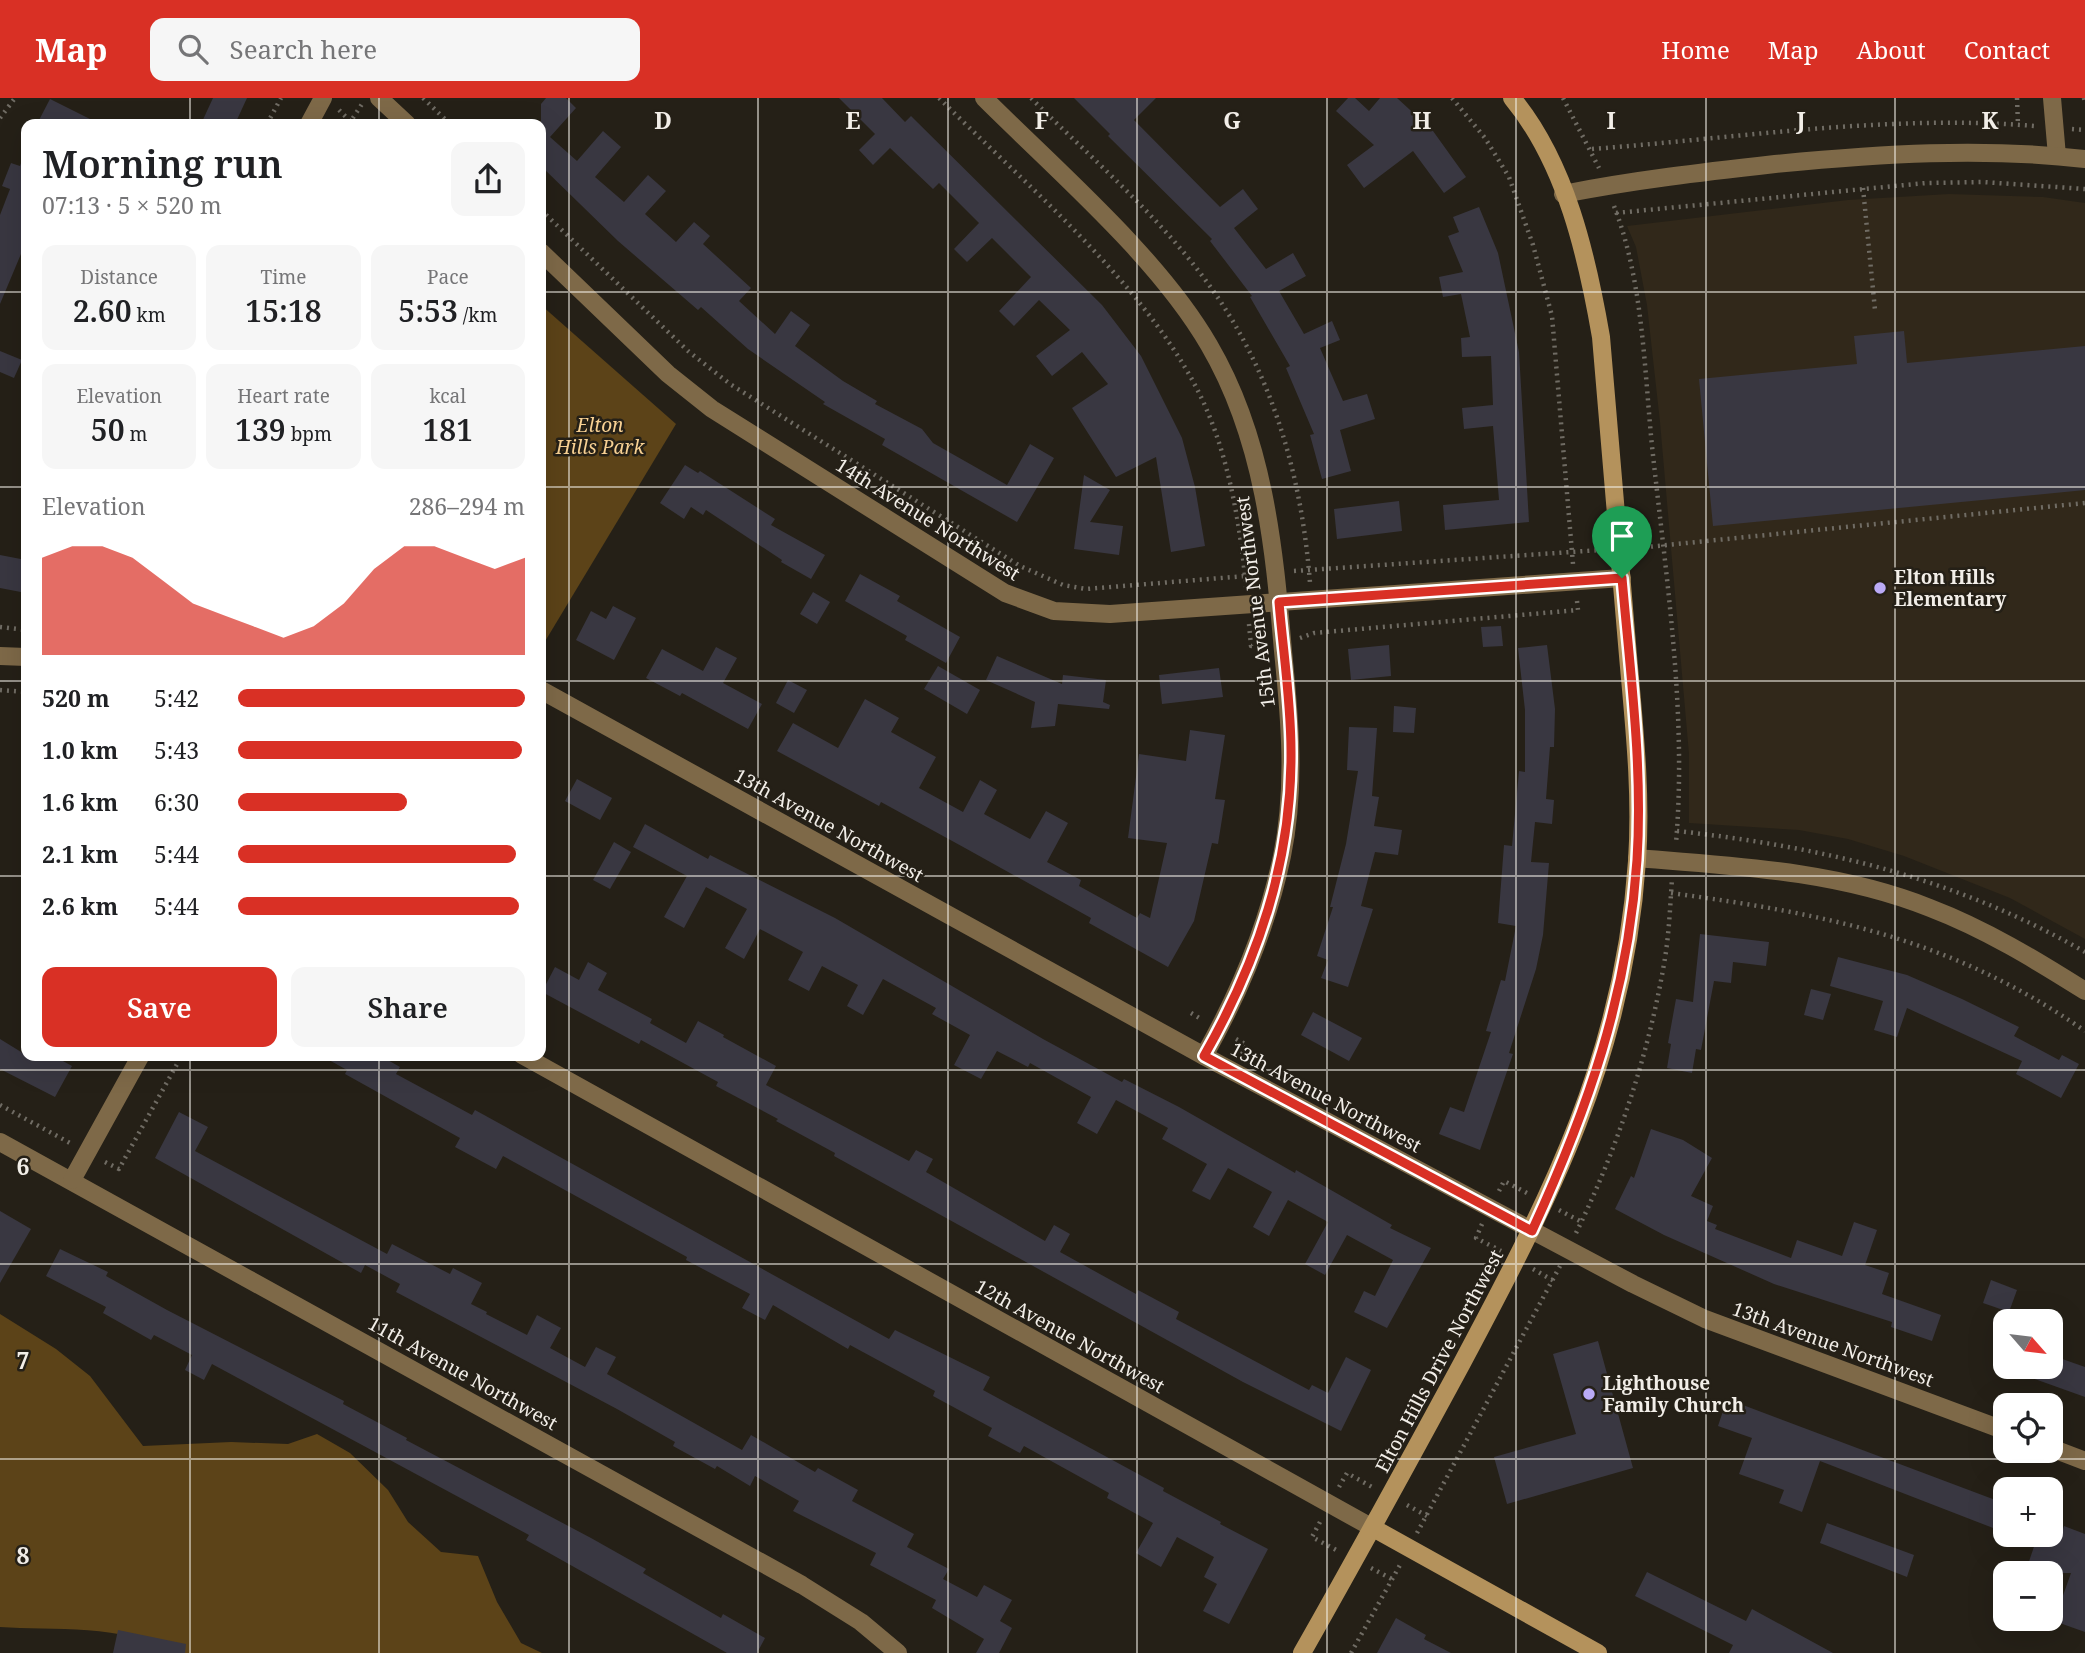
<!DOCTYPE html>
<html lang="en">
<head>
<meta charset="utf-8">
<style>
  body { margin:0; font-family:"Noto Serif",serif; background:#f6f6f6; color:#202124; height:100vh; display:flex; flex-direction:column; font-size:26px; white-space:nowrap }
  * { box-sizing:border-box; margin:0 }
  p { font-size:23px; color:#757577 }
  .icon { flex:none; width:38px; height:38px; fill:none; stroke:currentColor; stroke-width:2; stroke-linecap:round; stroke-linejoin:round }
  .map { position:relative; flex:1; overflow:hidden }
  .sheet { position:absolute; left:21px; top:21px; width:525px; height:942px; display:flex; flex-direction:column; background:#fff; border-radius:14px; box-shadow:0 7px 28px #0002 }
  .sheet>* { flex:none }
  .needle { width:46px; rotate:118deg }
  .buttons { position:absolute; left:1993px; top:1211px; display:grid; gap:14px }
  .buttons a { display:grid; place-items:center; width:70px; height:70px; border-radius:14px; background:#fff; box-shadow:0 7px 28px #0002; font-size:35px }
  .pin { position:absolute; display:grid; place-items:center; width:60px; height:60px; color:#fff; margin:-72px -30px; border-radius:50% 50% 50% 0; rotate:-45deg; box-shadow:0 0 7px #0007 }
  .pin .icon { rotate:45deg }
  .round { display:grid; place-items:center; flex:none; width:74px; height:74px; border-radius:14px; background:#f6f6f6 }
  .head { display:flex; align-items:center; justify-content:space-between; height:119px; padding:0 21px }
  h1 { font-size:38px; font-weight:600; line-height:52px }
  .stats { display:grid; grid-template-columns:repeat(3,1fr); gap:10px; height:119px; padding:7px 21px }
  .stats div { display:grid; align-content:center; border-radius:14px; background:#f6f6f6; text-align:center }
  .stats b { font-size:30px; font-weight:600 }
  .stats small { font-size:19px; font-weight:400 }
  .stats p { font-size:19px }
  .chart { height:196px; padding:14px 21px }
  .chart p { display:flex; justify-content:space-between }
  .chart svg { width:100%; height:126px; margin-top:7px; fill:#d93025; opacity:.7 }
  .primary-button { display:flex; gap:14px; margin-top:auto; padding:14px 21px }
  .primary-button a { flex:1; height:80px; border-radius:14px; background:#d93025; color:#fff; font-size:28px; font-weight:600; line-height:80px; text-align:center }
  .primary-button a+a { background:#f6f6f6; color:#202124 }
  ul { padding:0 21px; list-style:none; font-size:23px }
  li { display:grid; grid-template-columns:112px 84px 1fr; align-items:center; height:52px }
  li i { height:18px; border-radius:9px; background:#d93025 }
  header { display:flex; align-items:center; gap:42px; box-sizing:border-box; height:98px; padding:0 35px; background:#d93025; color:#fff }
  header strong { font-size:33px }
  nav { display:flex; gap:38px; margin-inline-start:auto; font-size:24px }
  .search { width:490px; height:63px; background:#f6f6f6; display:flex; align-items:center; gap:18px; box-sizing:border-box; padding:0 24px; border-radius:14px; color:#757577; font-size:26px }
  .map>svg:first-child { display:block }
</style>
</head>
<body>
<header>
<strong>Map</strong>
<div class="search"><svg class="icon" aria-label="search" viewBox="0 0 24 24"><circle cx="10" cy="10" r="6"/><path d="M15 15l6 6"/></svg>Search here</div>
<nav><a>Home</a><a>Map</a><a>About</a><a>Contact</a></nav>
</header>
<div class="map">
<svg width="2085" height="1555" viewBox="0 0 2085 1555">
  <rect width="100%" height="100%" fill="#252017"/>
  <polygon fill="#31281a" points="1949,96 2043,99 2085,105 2085,841 2010,800 1904,758 1848,741 1799,732 1689,725 1689,656 1660,324 1647,207 1636,149 1627,128 1848,102"/>
  <g fill="#5c4318">
    <polygon points="541,207 676,326 541,550"/>
    <path d="M 0,1216 L 56,1251 L 90,1278 L 143,1348 L 231,1344 L 288,1346 L 317,1336 L 350,1355 L 388,1392 L 408,1424 L 441,1454 L 478,1458 L 497,1504 L 521,1545 L 542,1555 L 169,1555 C 127,1525 51,1533 0,1529 Z"/>
  </g>
  <g fill="#393741">
    <polygon points="213,0 247,0 235,26 201,26"/>
    <polygon points="546,0 566,0 576,10 550,39 577,63 603,33 621,49 595,79 624,104 648,77 666,93 645,116 676,144 694,124 710,138 703,146 751,190 739,203 775,236 791,213 810,227 795,248 843,283 877,303 875,306 922,331 933,345 1007,387 1030,346 1054,360 1017,424 882,347 885,341 823,306 825,304 748,251 701,209 698,212 618,143 541,68 541,6"/>
    <polygon points="839,0 882,0 905,24 911,18 1102,207 1141,258 1182,340 1195,389 1205,448 1171,454 1156,359 1116,379 1072,310 1108,286 1082,254 1052,278 1036,258 1070,232 1039,202 1014,228 999,213 1031,179 992,140 967,164 954,151 979,125 939,85 933,91 890,50 873,67 859,52 875,36"/>
    <polygon points="1074,0 1156,0 1134,22 1220,109 1243,91 1258,111 1234,130 1266,171 1293,155 1306,178 1279,193 1304,236 1332,223 1340,242 1320,250 1343,303 1367,296 1375,321 1340,332 1351,373 1322,381 1310,337 1314,336 1286,270 1290,268 1250,199 1252,198 1210,143 1212,141 1108,38 1110,36"/>
    <polygon points="1348,0 1355,0 1369,13 1380,0 1397,0 1433,33 1466,79 1444,95 1413,53 1364,90 1347,67 1374,47 1336,13"/>
    <polygon points="50,1 100,26 37,26"/>
    <polygon points="25,54 26,144 0,206 0,117 10,91 2,88 11,65 20,68"/>
    <polygon points="1479,109 1498,155 1519,254 1529,424 1445,432 1443,407 1499,402 1493,328 1464,331 1462,310 1493,307 1491,258 1462,259 1461,240 1470,239 1461,196 1443,199 1439,179 1463,174 1448,138 1459,134 1453,119"/>
    <polygon points="1904,233 1907,265 2085,248 2085,392 1713,428 1699,281 1857,266 1854,238"/>
    <polygon points="0,253 22,262 14,280 0,274"/>
    <polygon points="685,367 698,375 700,373 775,421 771,427 825,457 811,481 781,464 782,462 706,412 703,417 691,409 684,421 660,405"/>
    <polygon points="1084,377 1110,392 1090,424 1123,428 1119,457 1074,451"/>
    <polygon points="1399,403 1402,433 1337,441 1334,411"/>
    <polygon points="0,457 26,462 26,495 0,490"/>
    <polygon points="860,476 900,498 897,503 960,539 946,565 905,542 907,538 845,503"/>
    <polygon points="813,494 830,504 817,526 800,516"/>
    <polygon points="613,508 636,520 614,562 576,542 591,513 606,521"/>
    <polygon points="1501,528 1503,548 1483,549 1481,529"/>
    <polygon points="1389,547 1391,578 1351,582 1348,551"/>
    <polygon points="1547,547 1555,611 1554,649 1550,649 1546,701 1554,702 1552,726 1535,724 1531,764 1549,765 1543,837 1536,871 1509,955 1513,956 1480,1052 1439,1036 1450,1009 1464,1014 1491,934 1486,933 1501,882 1505,883 1516,828 1498,825 1504,747 1512,748 1519,673 1525,674 1525,612 1518,550"/>
    <polygon points="716,549 737,560 723,585 762,606 748,631 682,595 680,598 646,580 662,551 703,573"/>
    <polygon points="997,558 1062,586 1063,577 1106,582 1103,604 1110,607 1109,611 1058,606 1055,628 1031,630 1035,604 986,582"/>
    <polygon points="938,568 980,592 967,616 924,591"/>
    <polygon points="1219,570 1223,599 1162,606 1159,577"/>
    <polygon points="788,582 807,592 794,615 776,605"/>
    <polygon points="865,601 899,620 891,634 936,659 919,690 963,714 980,682 997,692 984,716 1030,741 1046,713 1068,725 1047,764 1081,782 1079,788 1137,820 1140,815 1150,820 1167,745 1128,740 1139,656 1186,663 1190,632 1225,637 1215,701 1225,702 1218,746 1212,745 1194,823 1168,869 1089,825 1091,820 965,750 881,704 879,708 777,653 793,625 838,650"/>
    <polygon points="1394,608 1416,610 1414,635 1393,634"/>
    <polygon points="1349,629 1377,630 1372,698 1379,699 1374,728 1402,732 1398,757 1375,754 1361,808 1373,811 1348,889 1321,880 1328,862 1317,858 1333,809 1330,809 1346,746 1358,673 1347,672"/>
    <polygon points="577,681 612,700 600,722 565,703"/>
    <polygon points="645,726 708,761 710,757 835,820 1043,941 1122,984 1124,981 1179,1009 1295,1075 1296,1072 1392,1127 1390,1130 1431,1150 1387,1230 1354,1214 1364,1193 1375,1198 1393,1162 1347,1137 1325,1177 1305,1166 1328,1124 1288,1102 1269,1138 1253,1129 1272,1094 1228,1070 1210,1102 1192,1093 1207,1066 1162,1041 1168,1030 1116,1002 1097,1036 1077,1025 1091,999 1030,965 1028,969 997,953 981,981 954,967 970,937 932,916 936,910 883,881 863,917 847,908 858,887 822,868 809,893 788,882 803,854 760,831 744,861 725,850 747,811 706,789 684,830 664,819 687,778 633,749"/>
    <polygon points="614,744 631,754 610,791 593,782"/>
    <polygon points="1700,836 1769,844 1766,868 1733,864 1731,885 1714,883 1701,952 1696,951 1692,975 1667,970 1671,946 1668,945 1676,901 1693,904"/>
    <polygon points="1838,859 1907,877 1962,901 2019,929 2014,938 2059,962 2062,957 2079,966 2061,1000 2016,976 2022,963 1907,910 1897,939 1874,932 1883,903 1830,888"/>
    <polygon points="588,864 607,875 598,892 652,921 650,925 686,945 698,923 724,937 723,939 776,968 766,987 909,1063 916,1052 933,1061 926,1074 1045,1143 1054,1127 1070,1136 1060,1154 1136,1196 1138,1192 1179,1214 1176,1221 1309,1292 1312,1287 1328,1295 1346,1259 1371,1272 1341,1333 1243,1284 834,1058 835,1055 776,1023 778,1021 716,988 718,984 641,942 639,946 542,894 555,869 579,882"/>
    <polygon points="1811,891 1831,896 1823,922 1804,917"/>
    <polygon points="1313,914 1362,940 1349,963 1301,937"/>
    <polygon points="0,941 26,957 52,957 72,968 55,999 0,971"/>
    <polygon points="320,957 379,957 400,969 396,976 472,1017 475,1012 889,1241 895,1232 990,1279 983,1292 1164,1390 1163,1393 1221,1424 1220,1426 1268,1451 1229,1526 1203,1513 1217,1486 1204,1479 1214,1459 1177,1439 1161,1469 1136,1455 1153,1425 1107,1400 1109,1395 1024,1348 1020,1355 988,1338 992,1330 933,1298 935,1293 850,1247 848,1251 773,1207 765,1222 742,1210 750,1196 686,1162 687,1159 503,1058 496,1071 455,1049 460,1040 345,976 347,972"/>
    <polygon points="179,1014 208,1029 195,1053 387,1156 392,1146 450,1176 453,1170 482,1185 471,1206 487,1214 486,1216 527,1237 537,1217 561,1230 550,1250 585,1269 596,1249 616,1259 607,1276 742,1352 751,1337 815,1374 818,1370 858,1392 852,1403 914,1436 907,1449 949,1471 943,1481 977,1499 984,1487 1012,1502 1000,1523 1012,1530 999,1555 976,1555 984,1541 932,1510 936,1502 870,1467 876,1455 793,1413 799,1403 755,1378 750,1388 717,1368 715,1371 673,1348 675,1344 617,1311 396,1194 400,1186 365,1167 361,1175 155,1060"/>
    <polygon points="1651,1031 1683,1042 1712,1060 1691,1098 1713,1108 1707,1123 1717,1127 1715,1131 1791,1160 1797,1142 1842,1158 1854,1124 1877,1132 1865,1167 1889,1175 1882,1196 1941,1217 1932,1243 1891,1229 1892,1224 1774,1186 1664,1137 1615,1111 1631,1078 1634,1080"/>
    <polygon points="0,1113 31,1131 0,1185"/>
    <polygon points="60,1151 108,1174 106,1178 167,1212 344,1303 343,1306 407,1340 406,1342 591,1440 646,1471 643,1475 721,1520 723,1516 765,1540 757,1555 727,1555 526,1442 529,1437 212,1266 204,1282 185,1272 192,1257 154,1237 151,1242 103,1215 106,1209 46,1178"/>
    <polygon points="1991,1182 2017,1192 2009,1214 1983,1205"/>
    <polygon points="1598,1243 1633,1370 1507,1406 1494,1359 1576,1336 1553,1256"/>
    <polygon points="2051,1257 2085,1269 2085,1299 2007,1271 2007,1269 2051,1269"/>
    <polygon points="1727,1301 2006,1406 2006,1435 1820,1363 1802,1414 1779,1405 1784,1392 1739,1376 1752,1340 1718,1328"/>
    <polygon points="1827,1425 1914,1457 1907,1479 1820,1445"/>
    <polygon points="2064,1428 2085,1436 2085,1534 2054,1523 2071,1475 2025,1475 2038,1437 2061,1437"/>
    <polygon points="1647,1474 1746,1523 1752,1511 1833,1555 1729,1555 1733,1547 1635,1498"/>
    <polygon points="1396,1520 1426,1537 1424,1541 1451,1555 1377,1555"/>
    <polygon points="118,1532 186,1546 185,1555 113,1555"/>
  </g>
  <g fill="none" stroke-linecap="round" stroke-linejoin="round">
    <g stroke="#706c64" stroke-width="4.5" stroke-dasharray="2 5" stroke-linecap="butt">
      <polyline points="423,0 450,26"/>
      <path d="M 939,0 C 1024,85 1140,182 1196,289 C 1227,348 1240,423 1246,489"/>
      <path d="M 1031,0 C 1093,62 1164,122 1214,194 C 1274,280 1302,381 1310,485"/>
      <polyline points="1452,0 1485,40 1509,79 1533,147 1552,218 1573,466"/>
      <polyline points="1563,0 1599,70"/>
      <polyline points="2017,0 2018,27"/>
      <polyline points="2084,0 2085,6"/>
      <polyline points="339,12 350,23"/>
      <polyline points="0,20 15,0"/>
      <polyline points="267,26 281,0"/>
      <polyline points="349,26 362,6"/>
      <polyline points="2072,31 2085,32"/>
      <path d="M 1592,51 C 1739,40 1888,16 2035,28"/>
      <polyline points="1863,90 1875,212"/>
      <path d="M 1614,108 C 1643,183 1644,268 1652,348 C 1666,479 1687,613 1676,745"/>
      <polyline points="541,112 688,253 730,286 1020,468 1063,487 1086,491 1258,477"/>
      <polyline points="1616,115 1926,85 1983,84 2085,91"/>
      <polyline points="1637,450 2085,405"/>
      <polyline points="1294,473 1600,452"/>
      <polyline points="1249,526 1251,548 1265,548"/>
      <polyline points="0,529 26,532"/>
      <polyline points="1300,540 1314,535 1578,512 1577,503"/>
      <polyline points="0,592 26,594"/>
      <path d="M 1677,733 C 1823,749 1956,780 2085,854"/>
      <path d="M 1671,795 C 1827,816 1953,841 2085,933"/>
      <polyline points="1191,915 1201,921"/>
      <polyline points="1236,941 1247,947 1242,956"/>
      <polyline points="0,1007 70,1045"/>
      <polyline points="105,1064 119,1071 182,957"/>
      <polyline points="1499,1093 1504,1083 1527,1095"/>
      <polyline points="1559,1112 1582,1124"/>
      <polyline points="1482,1126 1476,1140 1501,1153"/>
      <path d="M 1576,1135 C 1617,1051 1648,959 1664,866 C 1669,838 1670,810 1672,781"/>
      <polyline points="1533,1171 1554,1183"/>
      <polyline points="1339,1389 1347,1375 1372,1389"/>
      <polyline points="1407,1407 1427,1418"/>
      <polyline points="1320,1424 1312,1439 1338,1453"/>
      <polyline points="1417,1435 1560,1168"/>
      <polyline points="1371,1470 1392,1481"/>
      <polyline points="1351,1555 1400,1467"/>
    </g>
    <g stroke="#7e6948" stroke-width="18">
      <polyline points="379,0 407,26"/>
      <path d="M 984,0 C 1057,73 1158,159 1209,247 C 1264,341 1274,448 1283,553 C 1290,622 1296,690 1282,758 C 1267,830 1240,894 1204,958"/>
      <polyline points="2052,0 2057,58"/>
      <polyline points="309,26 323,0"/>
      <path d="M 1563,96 C 1634,82 1704,74 1775,66 C 1879,56 1981,49 2085,61"/>
      <polyline points="541,154 668,276 712,311 1005,495 1054,513 1110,516 1622,480"/>
      <polyline points="0,558 26,559"/>
      <polyline points="541,592 1204,958 1633,1186 1705,1221 2006,1333"/>
      <path d="M 1637,760 C 1735,768 1838,773 1930,810 C 1985,831 2036,862 2085,893"/>
      <polyline points="522,957 1373,1430"/>
      <polyline points="0,1044 802,1487 861,1524 898,1555"/>
      <polyline points="72,1082 141,957"/>
      <polyline points="2051,1350 2085,1363"/>
    </g>
    <g stroke="#b4925c" stroke-width="18">
      <polyline points="1373,1430 1598,1555"/>
      <path d="M 1302,1555 C 1356,1460 1409,1363 1461,1267 C 1551,1098 1624,958 1637,763 C 1642,691 1633,618 1627,546 C 1619,444 1610,342 1601,239 C 1587,158 1566,65 1512,0"/>
    </g>
  </g>
  <g fill="none" stroke-linecap="round" stroke-linejoin="round">
    <defs>
      <path id="route" d="M 1622,480 C 1630,573 1643,668 1637,762 C 1628,897 1588,1011 1532,1133 L 1204,958 C 1258,863 1292,763 1291,653 C 1291,603 1283,553 1279,504 Z"/>
    </defs>
    <use href="#route" stroke="#fff" stroke-width="14"/>
    <use href="#route" stroke="#d93025" stroke-width="9"/>
  </g>
  <path fill="none" stroke="#f2eee8" stroke-width="2" stroke-opacity="0.55" d="M 190,0 L 190,26M 379,0 L 379,26M 569,0 L 569,1555M 758,0 L 758,1555M 948,0 L 948,1555M 1137,0 L 1137,1555M 1327,0 L 1327,1555M 1516,0 L 1516,1555M 1706,0 L 1706,1555M 1895,0 L 1895,1555M 0,194 L 26,194M 541,194 L 2085,194M 0,389 L 26,389M 541,389 L 2085,389M 0,583 L 26,583M 541,583 L 2085,583M 0,778 L 26,778M 541,778 L 2085,778M 190,957 L 190,1555M 379,957 L 379,1555M 0,972 L 2085,972M 0,1166 L 2085,1166M 0,1361 L 2085,1361"/>
  <g fill="#baaaf6" stroke="#252017" stroke-width="2.5">
    <circle cx="1880" cy="490" r="7"/>
    <circle cx="1589" cy="1296" r="7"/>
  </g>
  <g text-anchor="middle" stroke-width="5" stroke-linejoin="round" paint-order="stroke">
    <g font-size="19" font-style="italic" fill="#f8d193" stroke="#252017">
      <text x="600" y="334">Elton<tspan x="600" dy="22">Hills Park</tspan></text>
    </g>
    <g font-size="19" fill="#f2eee8" stroke="#252017">
      <text transform="translate(928 421) rotate(32)" y="7">14th Avenue Northwest</text>
      <text transform="translate(1255 504) rotate(-97)" y="7">15th Avenue Northwest</text>
      <text transform="translate(829 727) rotate(29)" y="7">13th Avenue Northwest</text>
      <text transform="translate(1326 999) rotate(28)" y="7">13th Avenue Northwest</text>
      <text transform="translate(1070 1238) rotate(29)" y="7">12th Avenue Northwest</text>
      <text transform="translate(1833 1246) rotate(20)" y="7">13th Avenue Northwest</text>
      <text transform="translate(1439 1263) rotate(-62)" y="7">Elton Hills Drive Northwest</text>
      <text transform="translate(463 1275) rotate(29)" y="7">11th Avenue Northwest</text>
    </g>
    <g font-size="19" font-weight="bold" fill="#f2eee8" stroke="#252017" text-anchor="start">
      <text x="1894" y="486">Elton Hills<tspan x="1894" dy="22">Elementary</tspan></text>
      <text x="1603" y="1292">Lighthouse<tspan x="1603" dy="22">Family Church</tspan></text>
    </g>
  </g>
  <g font-size="23" text-anchor="middle" font-weight="bold" fill="#f2eee8" stroke="#252017" stroke-width="5" stroke-linejoin="round" paint-order="stroke">
    <text x="663" y="31">D</text>
    <text x="853" y="31">E</text>
    <text x="1042" y="31">F</text>
    <text x="1232" y="31">G</text>
    <text x="1422" y="31">H</text>
    <text x="1611" y="31">I</text>
    <text x="1801" y="31">J</text>
    <text x="1990" y="31">K</text>
    <text x="23" y="1077">6</text>
    <text x="23" y="1271">7</text>
    <text x="23" y="1466">8</text>
  </g>
</svg>
<div class="buttons">
<a><svg class="needle" viewBox="-14 -14 28 28"><path d="M0-13l5 13h-10z" fill="#e53935"/><path d="M0 13l5-13h-10z" fill="#757577"/></svg></a>
<a><svg class="icon" aria-label="locate" viewBox="0 0 24 24"><circle cx="12" cy="12" r="6"/><path d="M12 2v4M12 18v4M2 12h4M18 12h4"/></svg></a>
<a>+</a>
<a>−</a>
</div>
<div class="pin" style="left:1622px;top:480px;background:#1e9e55"><svg class="icon" aria-label="arrive" viewBox="0 0 24 24"><path d="M6 21V4h12l-3 4 3 4H6"/></svg></div>
<section class="sheet">
<div class="head"><div><h1>Morning run</h1><p>07:13 · 5 × 520 m</p></div><a class="round"><svg class="icon" aria-label="share" viewBox="0 0 24 24"><path d="M12 15V3M7 8l5-5 5 5M5 13v7h14v-7"/></svg></a></div>
<div class="stats">
<div><p>Distance</p><b>2.60<small> km</small></b></div>
<div><p>Time</p><b>15:18</b></div>
<div><p>Pace</p><b>5:53<small> /km</small></b></div>
</div>
<div class="stats">
<div><p>Elevation</p><b>50<small> m</small></b></div>
<div><p>Heart rate</p><b>139<small> bpm</small></b></div>
<div><p>kcal</p><b>181</b></div>
</div>
<div class="chart"><p><span>Elevation</span>286–294 m</p>
<svg viewBox="0 0 160 44" preserveAspectRatio="none"><path d="M0 44V10L10 6L20 6L30 10L40 18L50 26L60 30L70 34L80 38L90 34L100 26L110 14L120 6L130 6L140 10L150 14L160 10V44z"/></svg>
</div>
<ul>
<li><b>520 m</b>5:42<i style="width:100%"></i></li>
<li><b>1.0 km</b>5:43<i style="width:99%"></i></li>
<li><b>1.6 km</b>6:30<i style="width:59%"></i></li>
<li><b>2.1 km</b>5:44<i style="width:97%"></i></li>
<li><b>2.6 km</b>5:44<i style="width:98%"></i></li>
</ul>
<div class="primary-button"><a>Save</a><a>Share</a></div>
</section>
</div>
</body>
</html>
